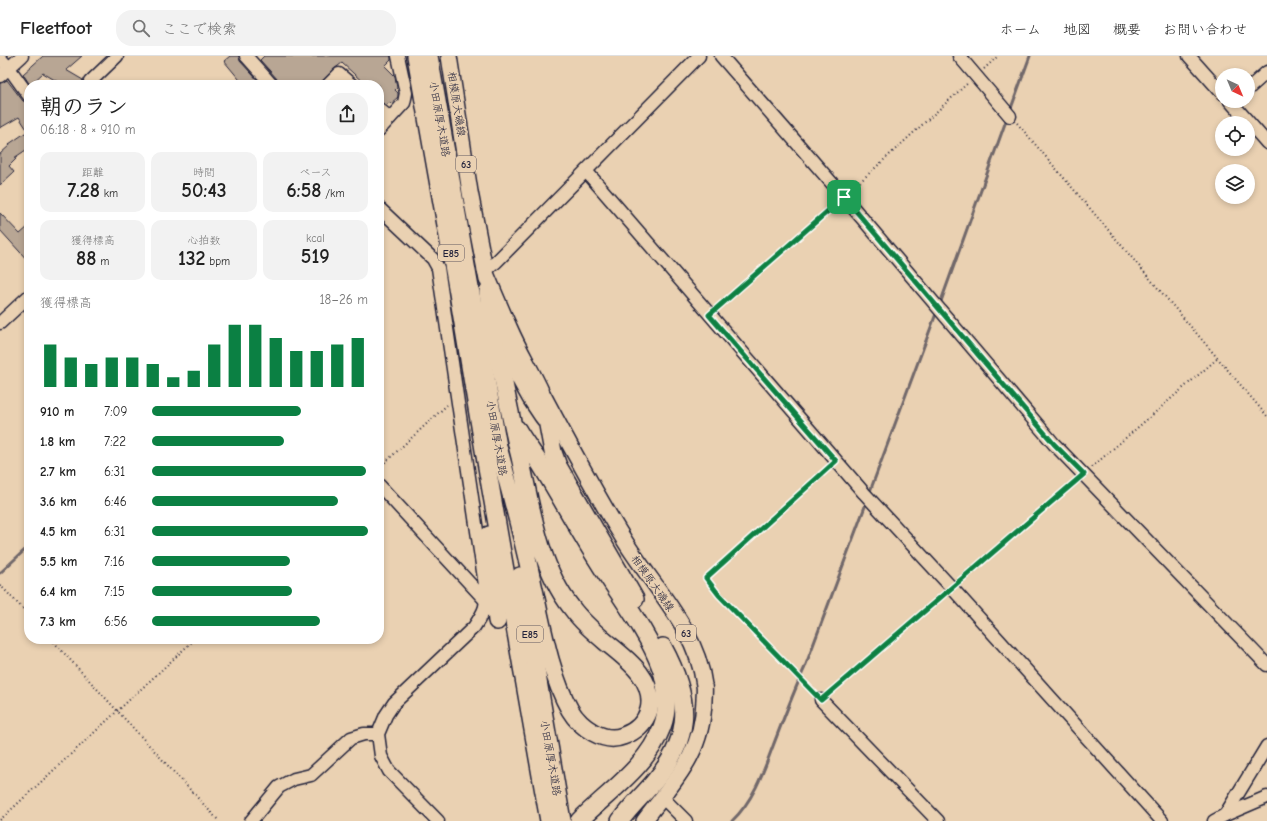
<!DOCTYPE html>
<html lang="ja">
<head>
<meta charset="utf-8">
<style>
  body { margin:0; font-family:"Comic Neue","Klee One",sans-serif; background:#f2f2f2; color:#222; height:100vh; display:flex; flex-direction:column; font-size:15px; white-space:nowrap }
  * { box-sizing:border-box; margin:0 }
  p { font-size:13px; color:#767676 }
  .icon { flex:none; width:22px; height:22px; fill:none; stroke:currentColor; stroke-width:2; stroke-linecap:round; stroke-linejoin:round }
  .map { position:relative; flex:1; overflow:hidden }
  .drawer { position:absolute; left:24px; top:24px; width:360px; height:564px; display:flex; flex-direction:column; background:#fff; border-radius:16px; box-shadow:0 2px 6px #0003 }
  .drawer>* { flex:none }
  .needle { width:26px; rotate:136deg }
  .controls { position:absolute; left:1215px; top:12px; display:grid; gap:8px }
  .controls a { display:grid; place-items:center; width:40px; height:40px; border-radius:50%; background:#fff; box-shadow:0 2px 6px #0003; font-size:20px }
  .pin { position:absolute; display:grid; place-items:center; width:34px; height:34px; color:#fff; margin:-17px; border-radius:8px; box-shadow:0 2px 6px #0006 }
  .round { display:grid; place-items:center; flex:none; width:42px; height:42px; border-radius:16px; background:#f2f2f2 }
  .summary { display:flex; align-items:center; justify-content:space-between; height:68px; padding:0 16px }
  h1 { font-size:22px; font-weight:600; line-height:30px }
  .metrics { display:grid; grid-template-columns:repeat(3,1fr); gap:6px; height:68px; padding:4px 16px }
  .metrics div { display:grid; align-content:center; border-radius:10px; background:#f2f2f2; text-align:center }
  .metrics b { font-size:20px; font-weight:600 }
  .metrics small { font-size:11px; font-weight:400 }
  .metrics p { font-size:11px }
  .chart { height:112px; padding:8px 16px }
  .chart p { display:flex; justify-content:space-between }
  .chart svg { width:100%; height:72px; margin-top:4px; stroke:#0b8043; stroke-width:6 }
  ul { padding:0 16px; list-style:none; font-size:13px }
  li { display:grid; grid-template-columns:64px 48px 1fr; align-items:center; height:30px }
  li i { height:10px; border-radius:5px; background:#0b8043 }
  header { display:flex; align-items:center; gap:24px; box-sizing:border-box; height:56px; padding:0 20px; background:#fff; border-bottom:1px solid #e0e0e0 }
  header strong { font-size:19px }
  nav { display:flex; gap:22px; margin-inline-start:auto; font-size:14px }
  .search { width:280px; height:36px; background:#f2f2f2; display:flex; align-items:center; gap:10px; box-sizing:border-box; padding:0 14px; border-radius:16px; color:#767676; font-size:15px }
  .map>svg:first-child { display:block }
</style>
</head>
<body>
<header>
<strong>Fleetfoot</strong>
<div class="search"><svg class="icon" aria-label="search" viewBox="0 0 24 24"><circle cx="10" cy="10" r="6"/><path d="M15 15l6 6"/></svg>ここで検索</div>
<nav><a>ホーム</a><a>地図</a><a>概要</a><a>お問い合わせ</a></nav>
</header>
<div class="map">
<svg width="1267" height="765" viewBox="0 0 1267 765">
  <rect width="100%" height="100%" fill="#ead1b2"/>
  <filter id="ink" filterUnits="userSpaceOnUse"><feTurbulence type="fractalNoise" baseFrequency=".025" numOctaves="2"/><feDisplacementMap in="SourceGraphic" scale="8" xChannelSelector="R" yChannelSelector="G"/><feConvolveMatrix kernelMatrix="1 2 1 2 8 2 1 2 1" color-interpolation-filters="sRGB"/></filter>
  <g filter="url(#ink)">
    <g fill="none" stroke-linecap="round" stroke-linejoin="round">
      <g stroke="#71676a" stroke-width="3">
        <polyline points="1010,55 1030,0"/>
        <polyline points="940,248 1007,62"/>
        <polyline points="869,438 937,255"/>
        <polyline points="0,517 29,490"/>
        <path d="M 732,765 C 753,745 763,717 773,690 C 783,664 793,637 805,611 L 867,445"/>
      </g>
    </g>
    <g fill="#b8a694" stroke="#22223b">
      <polygon points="43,0 82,0 66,14 83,24 82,29 63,29 43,17 30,29 23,18"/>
      <polygon points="230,0 239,0 240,5 262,29 244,29 224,5"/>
      <polygon points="264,0 391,0 391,4 385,10 395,20 397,32 395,34 398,37 398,41 390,48 389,47 386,49 379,46 379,29 366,29 342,7 334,13 323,24 319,29 279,29 278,24 260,4"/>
      <polygon points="7,24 23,45 29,47 29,92 14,102 16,103 9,110 14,116 0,129 0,98 10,89 9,88 28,75 19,61 0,72 0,27"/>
      <polygon points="0,157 20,178 29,170 29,206 0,174"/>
    </g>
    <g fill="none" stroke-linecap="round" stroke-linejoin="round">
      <defs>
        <g id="minor">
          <polyline points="246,0 272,29"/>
          <polyline points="721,0 844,141 1054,388 1267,609"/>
          <polyline points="959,0 1010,60"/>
          <polyline points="1189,0 1222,37"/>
          <polyline points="0,2 9,12 29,40"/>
          <polyline points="0,20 22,0"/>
          <polyline points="89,29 90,26 117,0"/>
          <polyline points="328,29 339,18 352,29"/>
          <polyline points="1248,33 1267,16"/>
          <polyline points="1230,45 1267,87"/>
          <polyline points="379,53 390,62"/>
          <polyline points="379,74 404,47 406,37 398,0"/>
          <polyline points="586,115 864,437 952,532 1162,765"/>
          <path d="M 379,152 L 433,203 L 438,212 L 485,529 C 487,551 486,553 474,571 L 394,647 L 386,659 L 378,678 L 381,700 L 389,715 L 438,765"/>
          <polyline points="485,215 496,206 699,0"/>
          <polyline points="0,267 29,240"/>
          <polyline points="379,429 486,545"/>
          <polyline points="821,644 938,765"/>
          <polyline points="662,741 686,765"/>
          <polyline points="1225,759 1267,690"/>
          <polyline points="251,765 279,731 294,723 311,719 351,682 364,678 378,678"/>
          <polyline points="1214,765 1225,759 1267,741"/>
        </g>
        <g id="major">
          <polyline points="449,0 470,136 487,224"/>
          <path d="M 485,215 C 493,234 501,253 510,273 C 519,294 532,315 542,337 C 568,386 594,435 623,482 C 651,529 697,572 704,629 C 705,634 704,639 704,644 C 703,698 674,725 644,765"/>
          <path d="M 497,265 C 508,305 528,345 555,377"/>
        </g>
        <g id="highway">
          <polyline points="416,0 457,231 484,394 549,765"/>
          <polyline points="429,0 500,402"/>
          <path d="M 488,235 C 490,265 495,290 502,318 C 508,346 513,373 520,401 C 531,451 539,510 571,551 C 581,565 594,576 607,587 C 627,603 656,624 649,654 C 645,667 635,676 623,680 C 604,688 580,671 570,654 C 550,619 542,569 533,529 C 523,483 511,437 498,391"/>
          <polyline points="548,369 553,396 558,410 635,543"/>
          <path d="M 517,373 C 524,385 533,397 541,409 C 560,440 578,473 598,505 C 618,538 648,575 661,612 C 667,630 669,653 662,671 C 647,711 608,736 579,765"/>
          <polyline points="489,479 497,565"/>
          <polyline points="520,520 562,765"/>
          <path d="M 620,765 C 630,751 643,739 654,726 C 693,680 691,643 663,591"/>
        </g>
      </defs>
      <use href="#minor" stroke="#22223b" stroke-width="15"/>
      <use href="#major" stroke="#22223b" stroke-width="18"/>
      <use href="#highway" stroke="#22223b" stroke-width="20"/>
      <g stroke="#22223b" stroke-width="2" stroke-dasharray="1 3" stroke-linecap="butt">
        <polyline points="984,13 998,0"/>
        <polyline points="1017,67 1267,360"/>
        <polyline points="851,134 969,26"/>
        <polyline points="717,251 836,148"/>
        <polyline points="1092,411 1218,302"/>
        <polyline points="379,412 447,349"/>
        <polyline points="960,525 1075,426"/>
        <polyline points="0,529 29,559"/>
        <polyline points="51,583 219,765"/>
        <polyline points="814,636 719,539 706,522 828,412"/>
        <polyline points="830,637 945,538"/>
        <polyline points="0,764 195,583"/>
      </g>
      <use href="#minor" stroke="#ead1b2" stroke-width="12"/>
      <use href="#major" stroke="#ead1b2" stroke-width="15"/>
      <use href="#highway" stroke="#ead1b2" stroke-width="17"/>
    </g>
  </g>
  <g fill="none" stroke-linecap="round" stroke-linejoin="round" filter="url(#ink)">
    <defs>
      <polygon id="route" points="844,141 1054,388 1084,418 821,644 719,539 706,522 836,405 709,259"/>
    </defs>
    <use href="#route" stroke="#fff" stroke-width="8"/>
    <use href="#route" stroke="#0b8043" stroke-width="5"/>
  </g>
  <g text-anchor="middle" stroke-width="3" stroke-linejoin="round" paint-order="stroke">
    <g fill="#ead1b2" stroke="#5e565f" stroke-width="1">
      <rect x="456" y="100" width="20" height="16" rx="3"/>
      <rect x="438" y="189" width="26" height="16" rx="3"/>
      <rect x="676" y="569" width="20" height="16" rx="3"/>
      <rect x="517" y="570" width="26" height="16" rx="3"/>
    </g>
    <g font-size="10" font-weight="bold" fill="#22223b">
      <text x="466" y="112">63</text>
      <text x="451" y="201">E85</text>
      <text x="686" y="581">63</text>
      <text x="530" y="582">E85</text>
    </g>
    <g font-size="11" fill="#22223b" stroke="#ead1b2">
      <text transform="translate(457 48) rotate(81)" y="4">相模原大磯線</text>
      <text transform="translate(440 63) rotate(80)" y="4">小田原厚木道路</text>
      <text transform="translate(497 382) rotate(80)" y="4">小田原厚木道路</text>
      <text transform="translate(653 527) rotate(55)" y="4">相模原大磯線</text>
      <text transform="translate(551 702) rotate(80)" y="4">小田原厚木道路</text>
    </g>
  </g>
</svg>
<div class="controls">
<a><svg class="needle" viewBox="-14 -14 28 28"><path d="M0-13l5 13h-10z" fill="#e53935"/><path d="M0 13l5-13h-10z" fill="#767676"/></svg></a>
<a><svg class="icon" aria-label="locate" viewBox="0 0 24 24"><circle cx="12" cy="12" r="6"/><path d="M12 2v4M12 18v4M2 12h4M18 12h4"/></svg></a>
<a><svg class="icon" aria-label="layers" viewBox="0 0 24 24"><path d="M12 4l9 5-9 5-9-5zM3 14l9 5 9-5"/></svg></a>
</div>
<div class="pin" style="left:844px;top:141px;background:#1e9e55"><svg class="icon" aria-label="arrive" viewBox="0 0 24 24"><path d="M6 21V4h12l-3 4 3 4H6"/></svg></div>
<section class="drawer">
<div class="summary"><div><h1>朝のラン</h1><p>06:18 · 8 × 910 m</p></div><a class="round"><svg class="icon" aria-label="share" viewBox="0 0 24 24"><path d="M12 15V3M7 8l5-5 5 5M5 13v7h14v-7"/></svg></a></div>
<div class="metrics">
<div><p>距離</p><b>7.28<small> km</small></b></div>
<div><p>時間</p><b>50:43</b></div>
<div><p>ペース</p><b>6:58<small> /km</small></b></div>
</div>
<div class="metrics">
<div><p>獲得標高</p><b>88<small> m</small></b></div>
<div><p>心拍数</p><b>132<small> bpm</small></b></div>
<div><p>kcal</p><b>519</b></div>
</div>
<div class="chart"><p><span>獲得標高</span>18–26 m</p>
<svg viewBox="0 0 160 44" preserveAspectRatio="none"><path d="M5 44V18M15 44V26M25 44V30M35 44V26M45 44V26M55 44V30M65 44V38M75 44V34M85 44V18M95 44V6M105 44V6M115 44V14M125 44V22M135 44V22M145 44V18M155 44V14"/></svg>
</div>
<ul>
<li><b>910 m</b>7:09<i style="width:69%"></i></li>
<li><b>1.8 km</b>7:22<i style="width:61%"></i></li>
<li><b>2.7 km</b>6:31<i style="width:99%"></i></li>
<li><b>3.6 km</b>6:46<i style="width:86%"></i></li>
<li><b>4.5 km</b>6:31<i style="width:100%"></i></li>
<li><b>5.5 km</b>7:16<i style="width:64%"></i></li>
<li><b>6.4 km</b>7:15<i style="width:65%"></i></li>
<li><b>7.3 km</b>6:56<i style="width:78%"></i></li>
</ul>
</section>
</div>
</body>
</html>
